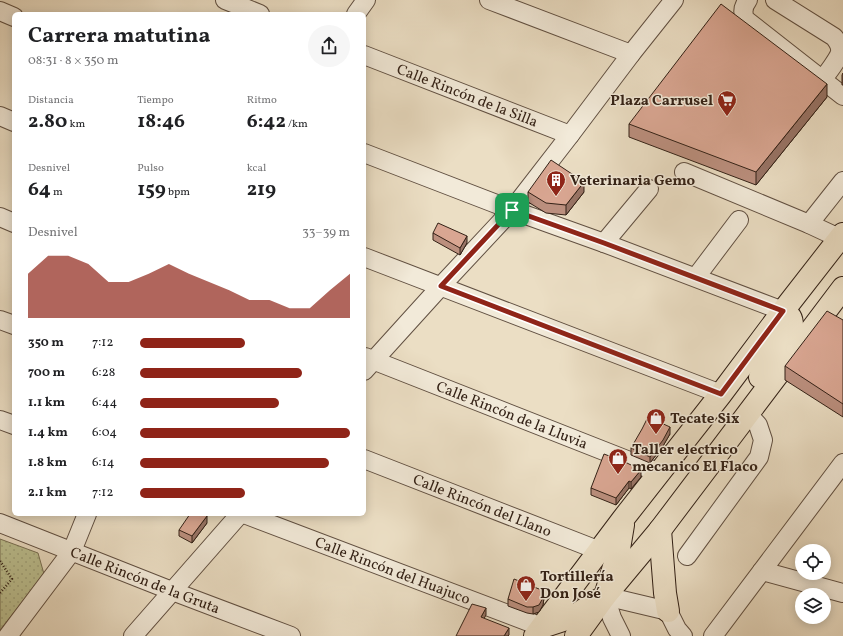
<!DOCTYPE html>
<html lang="es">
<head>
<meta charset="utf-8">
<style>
  body { margin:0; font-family:Vollkorn,serif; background:#f6f6f6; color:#202124; height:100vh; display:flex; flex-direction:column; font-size:15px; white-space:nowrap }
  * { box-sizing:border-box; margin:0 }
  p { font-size:13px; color:#757577 }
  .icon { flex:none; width:22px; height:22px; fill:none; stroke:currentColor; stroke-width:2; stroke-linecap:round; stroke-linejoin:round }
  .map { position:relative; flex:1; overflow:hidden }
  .sheet { position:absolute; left:12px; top:12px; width:354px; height:504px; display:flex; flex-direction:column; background:#fff; border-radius:6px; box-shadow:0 2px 10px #0003 }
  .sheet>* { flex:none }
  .controls { position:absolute; left:795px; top:544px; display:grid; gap:8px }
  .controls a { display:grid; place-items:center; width:36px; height:36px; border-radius:50%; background:#fff; box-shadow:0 2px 10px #0003; font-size:20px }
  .pin { position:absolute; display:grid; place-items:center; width:34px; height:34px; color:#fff; margin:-17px; border-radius:8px; box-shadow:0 2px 6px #0006 }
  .round { display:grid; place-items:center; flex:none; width:42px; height:42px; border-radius:21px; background:#f6f6f6 }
  .head { display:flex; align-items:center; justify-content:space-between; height:68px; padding:0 16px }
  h1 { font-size:22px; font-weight:700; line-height:30px }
  .stats { display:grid; grid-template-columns:repeat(3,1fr); gap:6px; height:68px; padding:4px 16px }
  .stats div { display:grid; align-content:center }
  .stats b { font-size:20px; font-weight:700 }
  .stats small { font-size:11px; font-weight:400 }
  .stats p { font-size:11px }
  .chart { height:112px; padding:8px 16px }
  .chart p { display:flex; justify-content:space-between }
  .chart svg { width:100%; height:72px; margin-top:4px; fill:#8f2418; opacity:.7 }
  ul { padding:0 16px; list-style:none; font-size:13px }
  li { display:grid; grid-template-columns:64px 48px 1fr; align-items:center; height:30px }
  li i { height:10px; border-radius:5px; background:#8f2418 }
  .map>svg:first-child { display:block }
</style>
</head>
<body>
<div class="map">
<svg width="843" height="636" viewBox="0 0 843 636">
  <defs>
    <pattern id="park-dots" width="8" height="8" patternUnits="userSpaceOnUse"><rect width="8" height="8" fill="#bcc091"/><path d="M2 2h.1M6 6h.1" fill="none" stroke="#a2a57c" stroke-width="1.8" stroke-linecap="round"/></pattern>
  </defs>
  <rect width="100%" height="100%" fill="#ebdec4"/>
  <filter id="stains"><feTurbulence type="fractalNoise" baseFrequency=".005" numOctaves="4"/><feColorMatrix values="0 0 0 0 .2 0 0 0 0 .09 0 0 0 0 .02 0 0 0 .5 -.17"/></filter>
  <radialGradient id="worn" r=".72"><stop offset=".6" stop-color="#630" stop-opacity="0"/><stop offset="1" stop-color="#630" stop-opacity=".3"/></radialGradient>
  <polygon fill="url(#park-dots)" stroke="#787054" points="0,539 38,553 44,574 0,630"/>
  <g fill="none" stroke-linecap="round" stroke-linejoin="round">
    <defs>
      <g id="minor">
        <polyline points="225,0 260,14"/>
        <polyline points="489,0 631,54"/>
        <path d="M 748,0 C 743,6 742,12 745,19 L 843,96"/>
        <path d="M 775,0 L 834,37 C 838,42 841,46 840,52 C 839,58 826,75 822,80"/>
        <polyline points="0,11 14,17"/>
        <polyline points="356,14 366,0"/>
        <path id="s1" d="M 364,55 L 570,135"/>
        <polyline points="0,116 14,122"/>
        <polyline points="364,153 512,210 604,243 783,311"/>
        <polyline points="684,172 809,224 839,238"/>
        <polyline points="0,217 14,223"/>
        <polyline points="809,224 843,181"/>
        <polyline points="604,243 649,189"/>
        <polyline points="364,257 721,394"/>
        <polyline points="696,277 739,220"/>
        <polyline points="0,320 14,325"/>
        <path id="s2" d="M 365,357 L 660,473"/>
        <polyline points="364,371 441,286 512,210 570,135 631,54 674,0"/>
        <polyline points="0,420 14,425"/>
        <path id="s3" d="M 364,459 L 600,551"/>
        <path id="s4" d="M 244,514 L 542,627"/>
        <path id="s5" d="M 0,523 L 172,591 L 291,636"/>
        <polyline points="687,556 759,457 763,440 758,425 748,414"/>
        <polyline points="762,571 843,593"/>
        <polyline points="605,596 668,611 677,629 683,636"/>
        <polyline points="605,596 612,618 621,636"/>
        <polyline points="8,636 72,551 87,514"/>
        <polyline points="133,636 240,514"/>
        <polyline points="713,636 843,463"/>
      </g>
      <g id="major">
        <path d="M 760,377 L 792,326 C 792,317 790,316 783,311"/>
        <polyline points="660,530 665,593 668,611"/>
        <polyline points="542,627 566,619 579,613 605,596 610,580 619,549 623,525"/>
        <polyline points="535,636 623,519 721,394 783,311 843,234"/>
        <polyline points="576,636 605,596 660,530 843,288"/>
      </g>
    </defs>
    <use href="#minor" stroke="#615042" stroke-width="20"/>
    <use href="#major" stroke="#332116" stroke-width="24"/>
    <polyline stroke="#332116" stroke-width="2.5" stroke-dasharray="1 2" stroke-linecap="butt" points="0,561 12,579 0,593"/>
    <use href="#minor" stroke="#f2ead9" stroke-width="18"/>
    <use href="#major" stroke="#ebdec4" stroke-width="22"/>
  </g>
  <g fill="#bb8f7e" stroke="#332116">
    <polygon points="843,73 843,85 842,85 842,75"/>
    <polygon points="827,97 756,185 629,137 629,124"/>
    <polygon points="528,192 584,192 566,215 546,213 528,202"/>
    <polygon points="433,233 467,243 460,255 433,240"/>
    <polygon points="843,320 843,417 785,380 785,366"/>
    <polygon points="670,434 663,446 650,463 631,455 631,448"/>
    <polygon points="641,477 631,489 629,488 616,505 591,495 591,488"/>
    <polygon points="207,523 192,543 179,536 179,530"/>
    <polygon points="544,598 543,605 539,612 533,614 527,613 508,606 508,599"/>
  </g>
  <g fill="#987466" stroke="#332116">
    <polygon points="827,84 827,97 756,185 756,172"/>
    <polygon points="584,182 584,192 566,215 566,205"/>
    <polygon points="467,236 467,243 460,255 460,248"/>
    <polygon points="670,427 670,434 663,446 650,463 650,457"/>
    <polygon points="641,470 641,477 631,489 631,482"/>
    <polygon points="629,481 629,488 616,505 616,498"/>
    <polygon points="207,516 207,523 192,543 192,536"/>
    <polygon points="544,591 544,598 543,605 539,612 533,614 533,607"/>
    <polygon points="486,608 486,615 481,624 481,617"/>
    <polygon points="509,628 509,635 508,636 504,636"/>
  </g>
  <g fill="#d9a692" stroke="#332116">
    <polygon points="721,4 827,84 756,172 629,124"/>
    <polygon points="551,160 584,182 566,205 546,203 528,192"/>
    <polygon points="438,223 467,236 460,248 433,233"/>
    <polygon points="827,311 843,320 843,404 785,366"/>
    <polygon points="648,417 670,427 663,440 650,457 631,448 642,429"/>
    <polygon points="604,454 625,462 641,470 631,482 629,481 616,498 591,488"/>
    <polygon points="190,514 202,514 207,516 192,536 179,530"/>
    <polygon points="514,579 544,591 543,598 539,605 533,607 527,607 508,599"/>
    <polygon points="472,604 486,608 481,617 509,628 504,636 456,636"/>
  </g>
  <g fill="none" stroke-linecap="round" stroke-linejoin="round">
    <defs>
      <polygon id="route" points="512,210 604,243 783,311 721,394 441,286"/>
    </defs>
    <use href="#route" stroke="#fff" stroke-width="8"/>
    <use href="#route" stroke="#8f2418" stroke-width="5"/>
  </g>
  <defs>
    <symbol id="supermarket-pin" viewBox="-11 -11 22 30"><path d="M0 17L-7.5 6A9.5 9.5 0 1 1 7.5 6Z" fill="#8f2418" stroke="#f2ead9"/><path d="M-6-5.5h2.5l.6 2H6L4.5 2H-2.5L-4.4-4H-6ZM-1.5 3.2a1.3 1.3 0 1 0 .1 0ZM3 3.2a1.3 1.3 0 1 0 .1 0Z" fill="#fff"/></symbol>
    <symbol id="building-pin" viewBox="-11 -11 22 30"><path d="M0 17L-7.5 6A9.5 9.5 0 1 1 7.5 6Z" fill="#8f2418" stroke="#f2ead9"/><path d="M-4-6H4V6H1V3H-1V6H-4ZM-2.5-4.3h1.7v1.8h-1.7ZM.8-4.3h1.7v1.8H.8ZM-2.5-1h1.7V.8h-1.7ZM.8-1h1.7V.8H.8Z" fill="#fff"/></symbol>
    <symbol id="shop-pin" viewBox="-11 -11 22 30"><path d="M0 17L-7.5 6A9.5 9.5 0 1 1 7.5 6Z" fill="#8f2418" stroke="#f2ead9"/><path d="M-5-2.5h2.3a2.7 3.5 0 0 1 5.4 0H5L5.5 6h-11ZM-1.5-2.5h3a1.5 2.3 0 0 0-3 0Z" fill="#fff"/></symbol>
  </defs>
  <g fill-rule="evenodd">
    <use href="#supermarket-pin" x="716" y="89" width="22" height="30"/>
    <use href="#building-pin" x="545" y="169" width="22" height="30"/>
    <use href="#shop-pin" x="645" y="407" width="22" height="30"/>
    <use href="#shop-pin" x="607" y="447" width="22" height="30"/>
    <use href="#shop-pin" x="515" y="574" width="22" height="30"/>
  </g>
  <g text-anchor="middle" stroke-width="3" stroke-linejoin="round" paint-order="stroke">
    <g font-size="15" fill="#332116" stroke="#f2ead9">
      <text dy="5" stroke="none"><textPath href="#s1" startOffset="111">Calle Rincón de la Silla</textPath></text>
      <text dy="5" stroke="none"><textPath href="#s2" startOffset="158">Calle Rincón de la Lluvia</textPath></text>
      <text dy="5" stroke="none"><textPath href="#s3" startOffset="127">Calle Rincón del Llano</textPath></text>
      <text dy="5" stroke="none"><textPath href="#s4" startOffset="159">Calle Rincón del Huajuco</textPath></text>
      <text dy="5" stroke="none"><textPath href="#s5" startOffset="156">Calle Rincón de la Gruta</textPath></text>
    </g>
    <g font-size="15" font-weight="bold" fill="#332116" stroke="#f2ead9" text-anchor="start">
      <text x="713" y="105" text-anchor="end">Plaza Carrusel</text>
      <text x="570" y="185">Veterinaria Gemo</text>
      <text x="670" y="423">Tecate Six</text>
      <text x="632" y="454">Taller electrico<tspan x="632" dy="17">mecanico El Flaco</tspan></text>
      <text x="540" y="581">Tortillería<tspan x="540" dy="17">Don José</tspan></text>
    </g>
  </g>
  <rect width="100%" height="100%" filter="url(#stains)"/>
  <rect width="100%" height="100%" fill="url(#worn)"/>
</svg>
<div class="controls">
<a><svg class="icon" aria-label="locate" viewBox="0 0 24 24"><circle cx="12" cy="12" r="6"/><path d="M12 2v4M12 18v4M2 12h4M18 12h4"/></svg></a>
<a><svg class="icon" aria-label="layers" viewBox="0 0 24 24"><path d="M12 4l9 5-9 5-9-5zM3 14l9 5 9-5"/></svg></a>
</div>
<div class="pin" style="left:512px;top:210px;background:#1e9e55"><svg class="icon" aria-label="arrive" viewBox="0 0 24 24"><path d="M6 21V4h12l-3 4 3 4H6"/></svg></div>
<section class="sheet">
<div class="head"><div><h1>Carrera matutina</h1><p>08:31 · 8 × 350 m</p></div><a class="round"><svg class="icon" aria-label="share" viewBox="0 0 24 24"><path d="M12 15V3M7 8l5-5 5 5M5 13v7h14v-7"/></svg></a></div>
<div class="stats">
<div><p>Distancia</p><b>2.80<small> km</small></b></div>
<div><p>Tiempo</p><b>18:46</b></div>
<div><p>Ritmo</p><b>6:42<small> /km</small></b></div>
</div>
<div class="stats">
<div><p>Desnivel</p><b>64<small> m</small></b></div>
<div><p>Pulso</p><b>159<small> bpm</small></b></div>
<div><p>kcal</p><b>219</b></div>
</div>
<div class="chart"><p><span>Desnivel</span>33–39 m</p>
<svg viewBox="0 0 160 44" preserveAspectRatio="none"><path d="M0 44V17L10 6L20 6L30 11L40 22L50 22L60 17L70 11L80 17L90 22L100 27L110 33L120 33L130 38L140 38L150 27L160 17V44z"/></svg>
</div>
<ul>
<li><b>350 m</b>7:12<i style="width:50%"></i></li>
<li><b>700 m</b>6:28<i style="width:77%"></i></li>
<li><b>1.1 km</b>6:44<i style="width:66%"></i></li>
<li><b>1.4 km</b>6:04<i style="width:100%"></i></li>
<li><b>1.8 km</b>6:14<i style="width:90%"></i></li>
<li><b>2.1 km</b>7:12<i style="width:50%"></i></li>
</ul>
</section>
</div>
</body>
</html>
